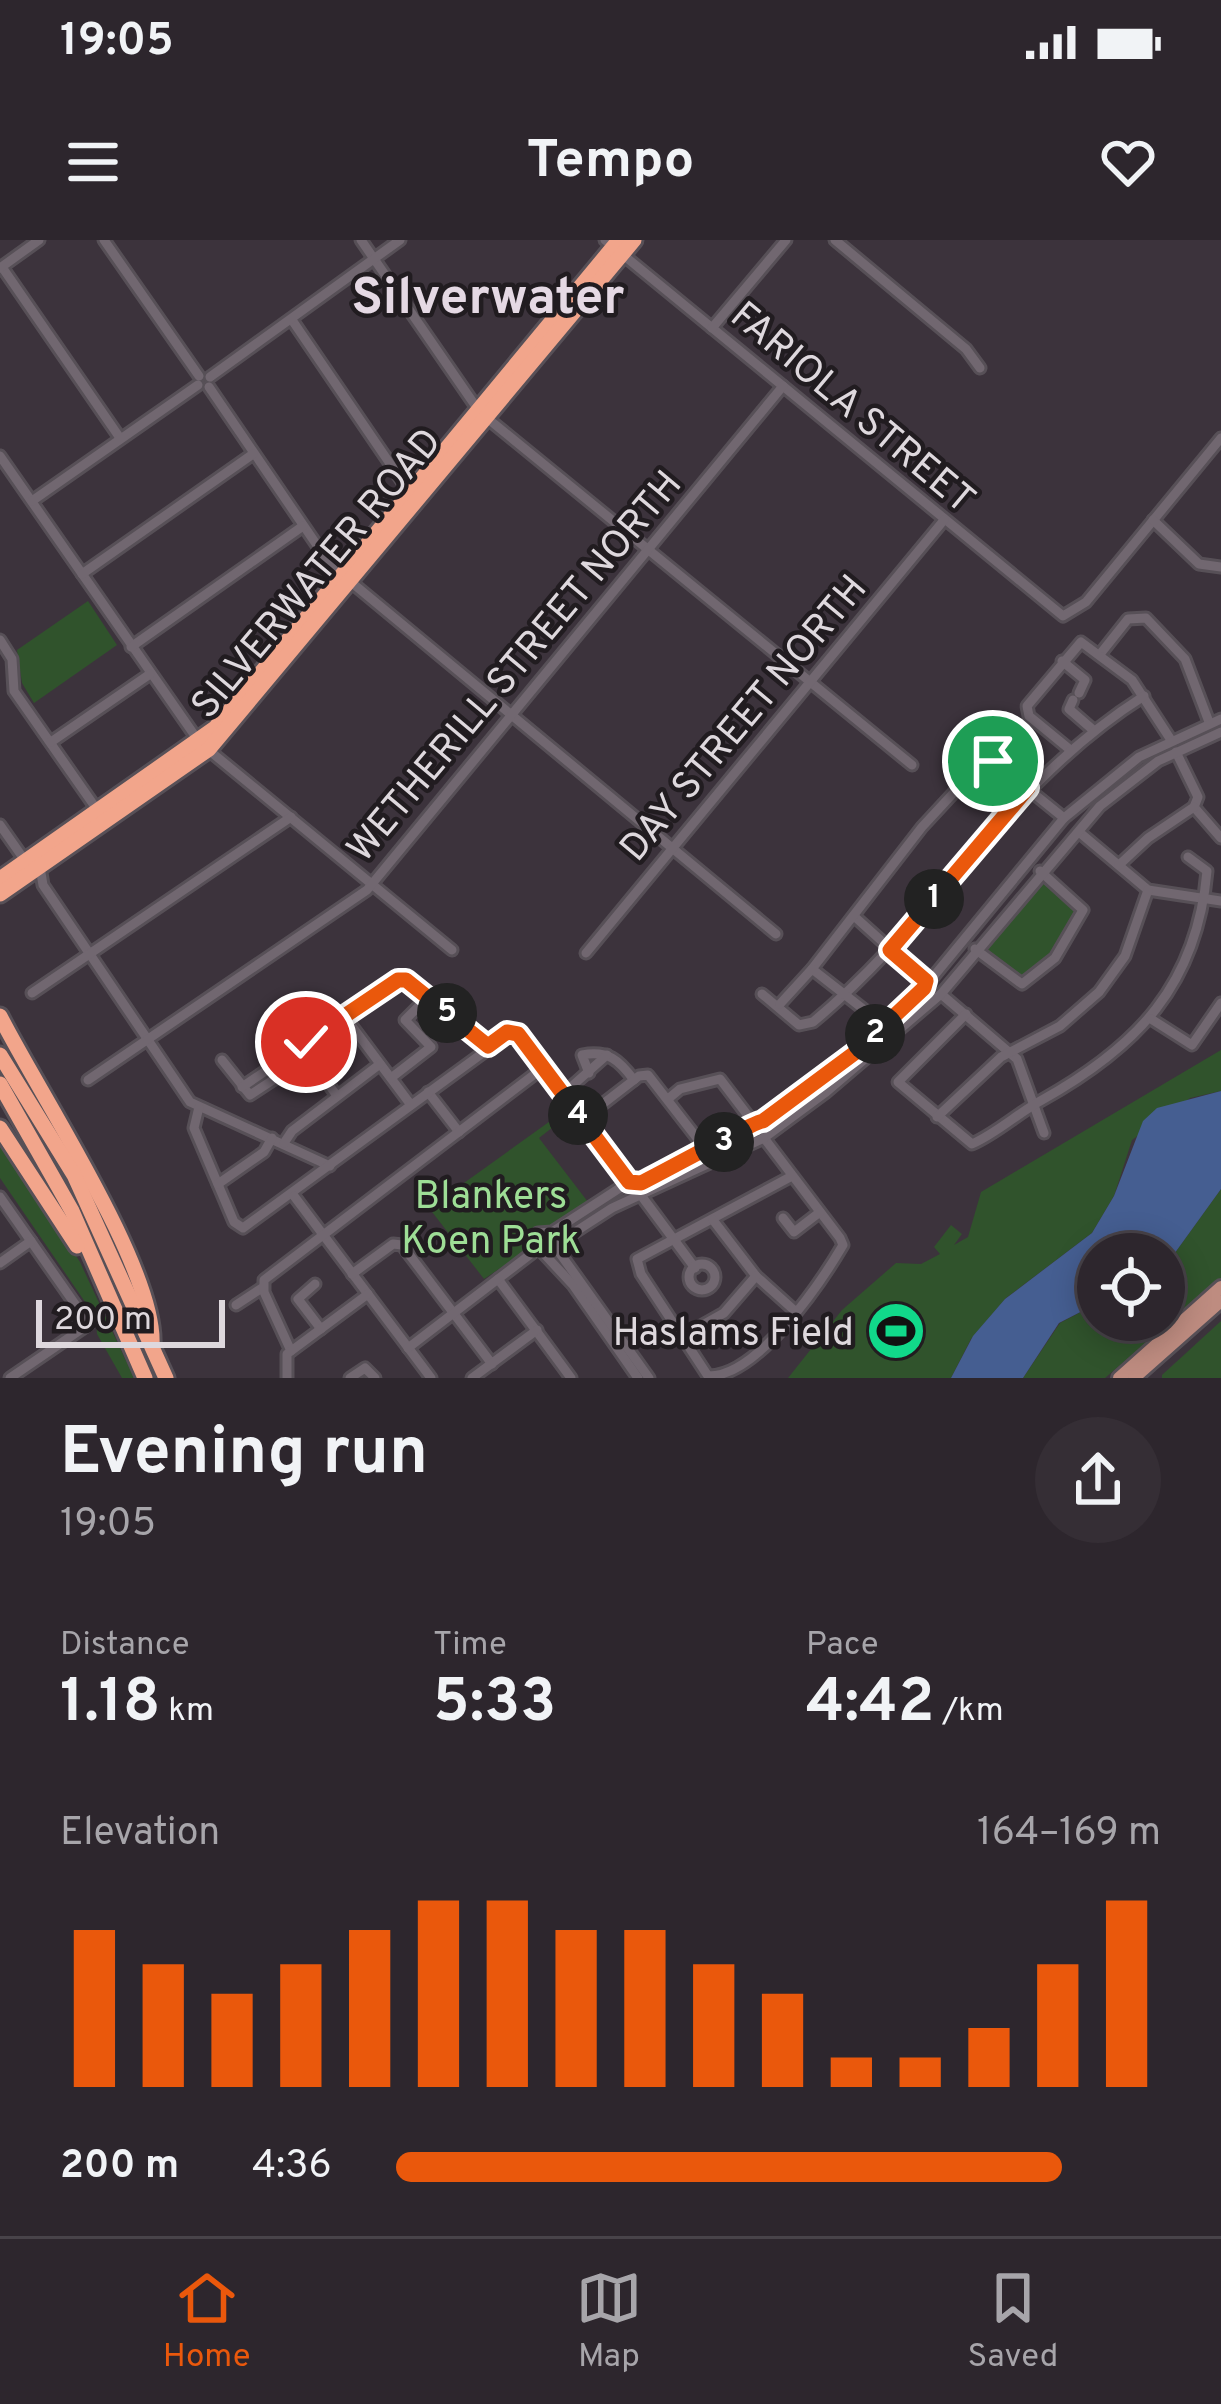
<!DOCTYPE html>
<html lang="en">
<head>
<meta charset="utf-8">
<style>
  body { margin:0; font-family:Overpass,sans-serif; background:#352e35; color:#f1f3f6; height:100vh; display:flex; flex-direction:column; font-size:45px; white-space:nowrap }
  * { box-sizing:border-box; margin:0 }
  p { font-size:39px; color:#a7a5aa }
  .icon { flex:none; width:66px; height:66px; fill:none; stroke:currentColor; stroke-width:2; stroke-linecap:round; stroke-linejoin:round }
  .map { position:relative; height:1138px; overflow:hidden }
  .panel { display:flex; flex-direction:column; background:#2d262d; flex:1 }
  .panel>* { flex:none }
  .buttons { position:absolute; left:1077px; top:993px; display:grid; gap:24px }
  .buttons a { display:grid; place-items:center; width:108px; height:108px; border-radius:50%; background:#2d262d; box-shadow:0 6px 30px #0003,0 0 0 3px #484349; font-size:60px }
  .scale { position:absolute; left:36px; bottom:30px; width:189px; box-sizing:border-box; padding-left:12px; border:6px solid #ded8dd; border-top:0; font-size:33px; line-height:42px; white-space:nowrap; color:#ded8dd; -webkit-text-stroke:9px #211c20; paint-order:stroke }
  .pin { position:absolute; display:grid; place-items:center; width:102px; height:102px; color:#fff; margin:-51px; border:6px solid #fff; border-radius:50%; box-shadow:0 3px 12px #0007 }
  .km { position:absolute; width:60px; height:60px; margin:-30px; border-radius:50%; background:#222; color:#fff; font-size:33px; line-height:60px; text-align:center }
  .round { display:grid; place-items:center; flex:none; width:126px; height:126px; border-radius:63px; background:#352e35 }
  .summary { display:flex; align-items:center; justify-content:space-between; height:204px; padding:0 60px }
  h1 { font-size:66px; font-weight:700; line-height:90px }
  .metrics { display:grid; grid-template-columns:repeat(3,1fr); gap:18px; height:204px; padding:12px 60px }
  .metrics div { display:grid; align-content:center }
  .metrics b { font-size:60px; font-weight:700 }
  .metrics small { font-size:33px; font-weight:400 }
  .metrics p { font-size:33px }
  .chart { height:336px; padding:24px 60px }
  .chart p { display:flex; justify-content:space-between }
  .chart svg { width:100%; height:216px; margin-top:12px; stroke:#ea580c; stroke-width:6 }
  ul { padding:0 60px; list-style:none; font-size:39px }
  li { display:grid; grid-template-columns:192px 144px 1fr; align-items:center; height:90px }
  li i { height:30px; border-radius:15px; background:#ea580c }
  .status { display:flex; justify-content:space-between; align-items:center; height:84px; padding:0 60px; background:#2d262d; direction:ltr }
  .status svg { height:33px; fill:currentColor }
  header { display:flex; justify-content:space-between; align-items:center; height:156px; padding:0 60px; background:#2d262d; font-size:54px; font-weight:700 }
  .menu { display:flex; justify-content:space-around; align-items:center; height:168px; border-top:3px solid #484349; background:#2d262d; font-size:33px; color:#a7a5aa }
  .menu a { display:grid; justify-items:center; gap:6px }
  .menu .on { color:#ea580c }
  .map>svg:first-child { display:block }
</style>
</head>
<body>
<div class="status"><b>19:05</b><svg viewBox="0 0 49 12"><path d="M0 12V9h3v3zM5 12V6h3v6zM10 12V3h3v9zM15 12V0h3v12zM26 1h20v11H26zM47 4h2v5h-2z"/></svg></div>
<header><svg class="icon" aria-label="menu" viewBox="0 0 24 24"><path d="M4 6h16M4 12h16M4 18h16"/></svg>Tempo<svg class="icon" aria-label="heart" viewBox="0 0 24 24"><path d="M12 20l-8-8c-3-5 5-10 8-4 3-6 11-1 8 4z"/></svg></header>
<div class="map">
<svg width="1221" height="1138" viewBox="0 0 1221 1138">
  <rect width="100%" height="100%" fill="#3c333c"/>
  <g fill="#30532c">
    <polygon points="88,361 117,405 34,463 22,443 17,410"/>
    <polygon points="1042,639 1081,671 1048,722 1020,742 983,707"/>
    <polygon points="1221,810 1221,851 1190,858 1132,900 1114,956 1092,993 1006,1058 971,1099 951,1138 788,1138 842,1070 896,1023 921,1024 940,1014 934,1007 951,985 962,994 954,1005 968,997 981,952"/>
    <polygon points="567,869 571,873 539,898 588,962 553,986 535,988 529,1009 484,1039 429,968"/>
    <polygon points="0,897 80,1022 134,1138 122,1138 97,1094 96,1078 0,938"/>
    <polygon points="1221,949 1221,1038 1105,1138 1023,1138 1060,1083 1098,1063 1098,1080 1164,1080 1164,1028"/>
    <polygon points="1221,1081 1221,1138 1162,1138 1162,1135"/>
  </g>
  <polygon fill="#455e91" points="1221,851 1221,949 1164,1028 1164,1014 1098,1014 1098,1063 1059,1083 1023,1138 951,1138 973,1096 1005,1059 1092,993 1114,956 1143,881 1157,868"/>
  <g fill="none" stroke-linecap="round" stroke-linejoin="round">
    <defs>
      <g id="minor">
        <polyline points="104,0 199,136"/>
        <polyline points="361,0 479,171"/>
        <polyline points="605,0 1063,376 1086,362 1221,198"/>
        <polyline points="835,0 966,109 980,128"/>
        <polyline points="2,27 120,198"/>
        <polyline points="0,28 39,0"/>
        <polyline points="292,80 410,253"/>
        <polyline points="712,88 786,0"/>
        <polyline points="210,137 400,0"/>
        <polyline points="209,147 340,339"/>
        <polyline points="487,178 912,525"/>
        <polyline points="0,216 200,503 452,710"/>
        <polyline points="32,261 198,145"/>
        <polyline points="1153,280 1199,324 1221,327"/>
        <polyline points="82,334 253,214"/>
        <polyline points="351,342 776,694"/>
        <polyline points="0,400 12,419 14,451 98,571"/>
        <polyline points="131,407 303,286"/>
        <polyline points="1101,413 1128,379 1146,378 1185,419 1209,482"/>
        <polyline points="1062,421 1085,440 1079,453"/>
        <polyline points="1073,460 1069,469 1092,489"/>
        <polyline points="51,502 150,434"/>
        <polyline points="1068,508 1029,476 1027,466 1081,402 1132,440 1171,500"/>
        <polyline points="1176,512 1198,557 1194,567 1221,598"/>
        <polyline points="0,585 26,622"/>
        <polyline points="1079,592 1148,650 1221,661"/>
        <polyline points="1119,625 1148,598 1194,567"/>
        <polyline points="40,627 43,645 190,862 330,926"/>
        <polyline points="855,677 926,741"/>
        <polyline points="975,709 1022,744 1055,718 1083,670 1040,631"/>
        <polyline points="586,713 944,280"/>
        <polyline points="812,729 922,587 984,520 996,523 1064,578"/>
        <polyline points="32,753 291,577"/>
        <path d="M 762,754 L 799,785 L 813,782 C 938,679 1003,545 1144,456"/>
        <polyline points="941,754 1017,819 1044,893"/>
        <polyline points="780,764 812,729 885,786"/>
        <path d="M 966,774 L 898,842 L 972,904 C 997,893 1018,873 1042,860 C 1137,807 1197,745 1207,631 L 1188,617"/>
        <polyline points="345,777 411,865"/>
        <polyline points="1151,779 1192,805 1221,763"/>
        <polyline points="304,810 337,856"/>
        <polyline points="222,820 250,855 276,838 274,825"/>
        <path d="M 589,833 L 582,815 C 608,810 619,820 634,840"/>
        <polyline points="391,838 431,807 405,780 428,757"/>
        <polyline points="88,840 367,650 783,146"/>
        <polyline points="242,847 401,739 488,806"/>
        <polyline points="428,852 459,892"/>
        <polyline points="563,854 607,815"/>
        <polyline points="668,859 680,849 720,839 752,881"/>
        <polyline points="199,867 194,888 234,982 243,988 513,791 629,942"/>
        <polyline points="937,877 1001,817 1060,786 1099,752 1125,716 1148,650"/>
        <polyline points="582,880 639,836 648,835 707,911"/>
        <path d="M 764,898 L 840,998 L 843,1005 C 820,1044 757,1137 708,1136 L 641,1034 L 637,1019 L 792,936"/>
        <polyline points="284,903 292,891 380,824"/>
        <polyline points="629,942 641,943 721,904 755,880 763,881 856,812 924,748 1064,578 1139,517 1221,479"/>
        <polyline points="629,942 552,992 538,993 534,1003 573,1045 638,1138"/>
        <polyline points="218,944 264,912 272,898"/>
        <polyline points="294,956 431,1138"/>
        <polyline points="0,957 89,1084 10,1138"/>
        <polyline points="643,958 695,1028"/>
        <polyline points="783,978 794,992 820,972"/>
        <polyline points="713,980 756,1036 795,1071"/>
        <polyline points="558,1003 612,968 764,898 825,853 941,754 1100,566 1158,521 1221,492"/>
        <polyline points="556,1008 649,1138"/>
        <polyline points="0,1023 31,1001"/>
        <circle cx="702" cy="1037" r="13"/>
        <polyline points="352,1034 393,1004 402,1005 492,1124"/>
        <polyline points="498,1039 571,1138"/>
        <polyline points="315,1044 298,1059 321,1089"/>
        <polyline points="236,1065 262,1048"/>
        <polyline points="685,1095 724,1073 756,1036"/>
        <polyline points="408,1108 536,1010"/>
        <polyline points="291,1111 264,1052 264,1040 544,827"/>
        <polyline points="287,1138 287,1114 368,1054"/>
        <polyline points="350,1138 365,1128 375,1138"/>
        <polyline points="472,1138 537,1090"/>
      </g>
      <g id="major">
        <polyline points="1119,1138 1221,1047"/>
        <polyline points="1134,1138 1221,1061"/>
      </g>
      <g id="highway">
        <polyline points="0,639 215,488 619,0"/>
        <polyline points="0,654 209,509 634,0"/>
        <path d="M 0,776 C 37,850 156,1029 152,1104"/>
        <polyline points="0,815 74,935 166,1138"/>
        <polyline points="0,844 72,971 145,1138"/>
        <polyline points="0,888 77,1006"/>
      </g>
    </defs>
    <use href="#minor" stroke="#575057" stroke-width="15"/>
    <use href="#major" stroke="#575057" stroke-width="18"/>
    <use href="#highway" stroke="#575057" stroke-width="21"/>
    <use href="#minor" stroke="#716770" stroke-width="9"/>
    <use href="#major" stroke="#be8c80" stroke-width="12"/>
    <use href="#highway" stroke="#f2a58b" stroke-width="15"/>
  </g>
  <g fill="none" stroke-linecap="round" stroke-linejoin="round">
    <defs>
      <path id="route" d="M 306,802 L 398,740 L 406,740 L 488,806 L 507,792 L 518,794 L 629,942 L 641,943 C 660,934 755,881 763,881 L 856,812 L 924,748 L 926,741 L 890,710 L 1028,548 L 993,521"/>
    </defs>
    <use href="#route" stroke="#fff" stroke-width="24"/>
    <use href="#route" stroke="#ea580c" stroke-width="15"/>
  </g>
  <defs>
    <symbol id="stadium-disc" viewBox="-11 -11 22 22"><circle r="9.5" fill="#11d98a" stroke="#211c20"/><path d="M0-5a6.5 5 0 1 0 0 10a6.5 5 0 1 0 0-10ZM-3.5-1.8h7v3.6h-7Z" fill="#111"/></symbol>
  </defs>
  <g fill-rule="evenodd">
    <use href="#stadium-disc" x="863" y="1058" width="66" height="66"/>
  </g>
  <g text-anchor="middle" stroke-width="9" stroke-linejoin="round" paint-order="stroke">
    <g font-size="39" fill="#ded8dd" stroke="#211c20">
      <text transform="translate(854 166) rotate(40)" y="14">FARIOLA STREET</text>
      <text transform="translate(315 332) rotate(-50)" y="14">SILVERWATER ROAD</text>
      <text transform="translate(513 425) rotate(-50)" y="14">WETHERILL STREET NORTH</text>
      <text transform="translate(742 477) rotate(-50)" y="14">DAY STREET NORTH</text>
    </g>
    <g font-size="39" fill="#9ede96" stroke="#211c20">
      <text x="491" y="968">Blankers<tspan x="491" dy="45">Koen Park</tspan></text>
    </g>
    <g font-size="39" fill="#ded8dd" stroke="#211c20" text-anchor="end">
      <text x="854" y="1105">Haslams Field</text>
    </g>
    <g font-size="51" font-weight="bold" fill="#e5d9e4" stroke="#211c20">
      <text x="488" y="73">Silverwater</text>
    </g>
  </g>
</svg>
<div class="buttons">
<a><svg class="icon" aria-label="locate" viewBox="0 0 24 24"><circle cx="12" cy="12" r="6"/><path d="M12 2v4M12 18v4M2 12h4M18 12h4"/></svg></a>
</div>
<div class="scale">200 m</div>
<div class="pin" style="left:993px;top:521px;background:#1e9e55"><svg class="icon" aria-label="arrive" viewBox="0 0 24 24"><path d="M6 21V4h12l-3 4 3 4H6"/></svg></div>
<div class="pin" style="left:306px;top:802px;background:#d93025"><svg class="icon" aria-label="check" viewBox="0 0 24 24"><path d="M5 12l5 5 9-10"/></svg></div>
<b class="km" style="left:934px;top:659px">1</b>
<b class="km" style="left:875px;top:794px">2</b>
<b class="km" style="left:724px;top:902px">3</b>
<b class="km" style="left:578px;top:875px">4</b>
<b class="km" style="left:447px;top:773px">5</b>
</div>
<section class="panel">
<div class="summary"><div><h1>Evening run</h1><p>19:05</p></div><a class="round"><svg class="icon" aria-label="share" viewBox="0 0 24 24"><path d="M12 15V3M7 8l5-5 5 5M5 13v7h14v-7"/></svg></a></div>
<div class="metrics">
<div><p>Distance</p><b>1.18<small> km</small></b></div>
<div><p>Time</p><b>5:33</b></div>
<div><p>Pace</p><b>4:42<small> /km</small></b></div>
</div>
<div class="chart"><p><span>Elevation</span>164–169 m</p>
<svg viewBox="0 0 160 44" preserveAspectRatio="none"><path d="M5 44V12M15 44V19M25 44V25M35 44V19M45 44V12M55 44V6M65 44V6M75 44V12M85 44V12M95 44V19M105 44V25M115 44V38M125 44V38M135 44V32M145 44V19M155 44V6"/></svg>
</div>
<ul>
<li><b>200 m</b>4:36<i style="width:87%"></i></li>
</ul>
</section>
<nav class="menu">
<a class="on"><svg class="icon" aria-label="home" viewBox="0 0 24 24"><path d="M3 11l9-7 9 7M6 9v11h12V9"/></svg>Home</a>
<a><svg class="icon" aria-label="map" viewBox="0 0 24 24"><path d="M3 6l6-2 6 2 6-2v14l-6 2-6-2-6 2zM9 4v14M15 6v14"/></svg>Map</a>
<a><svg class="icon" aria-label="saved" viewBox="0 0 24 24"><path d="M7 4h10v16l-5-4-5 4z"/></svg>Saved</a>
</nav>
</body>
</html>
